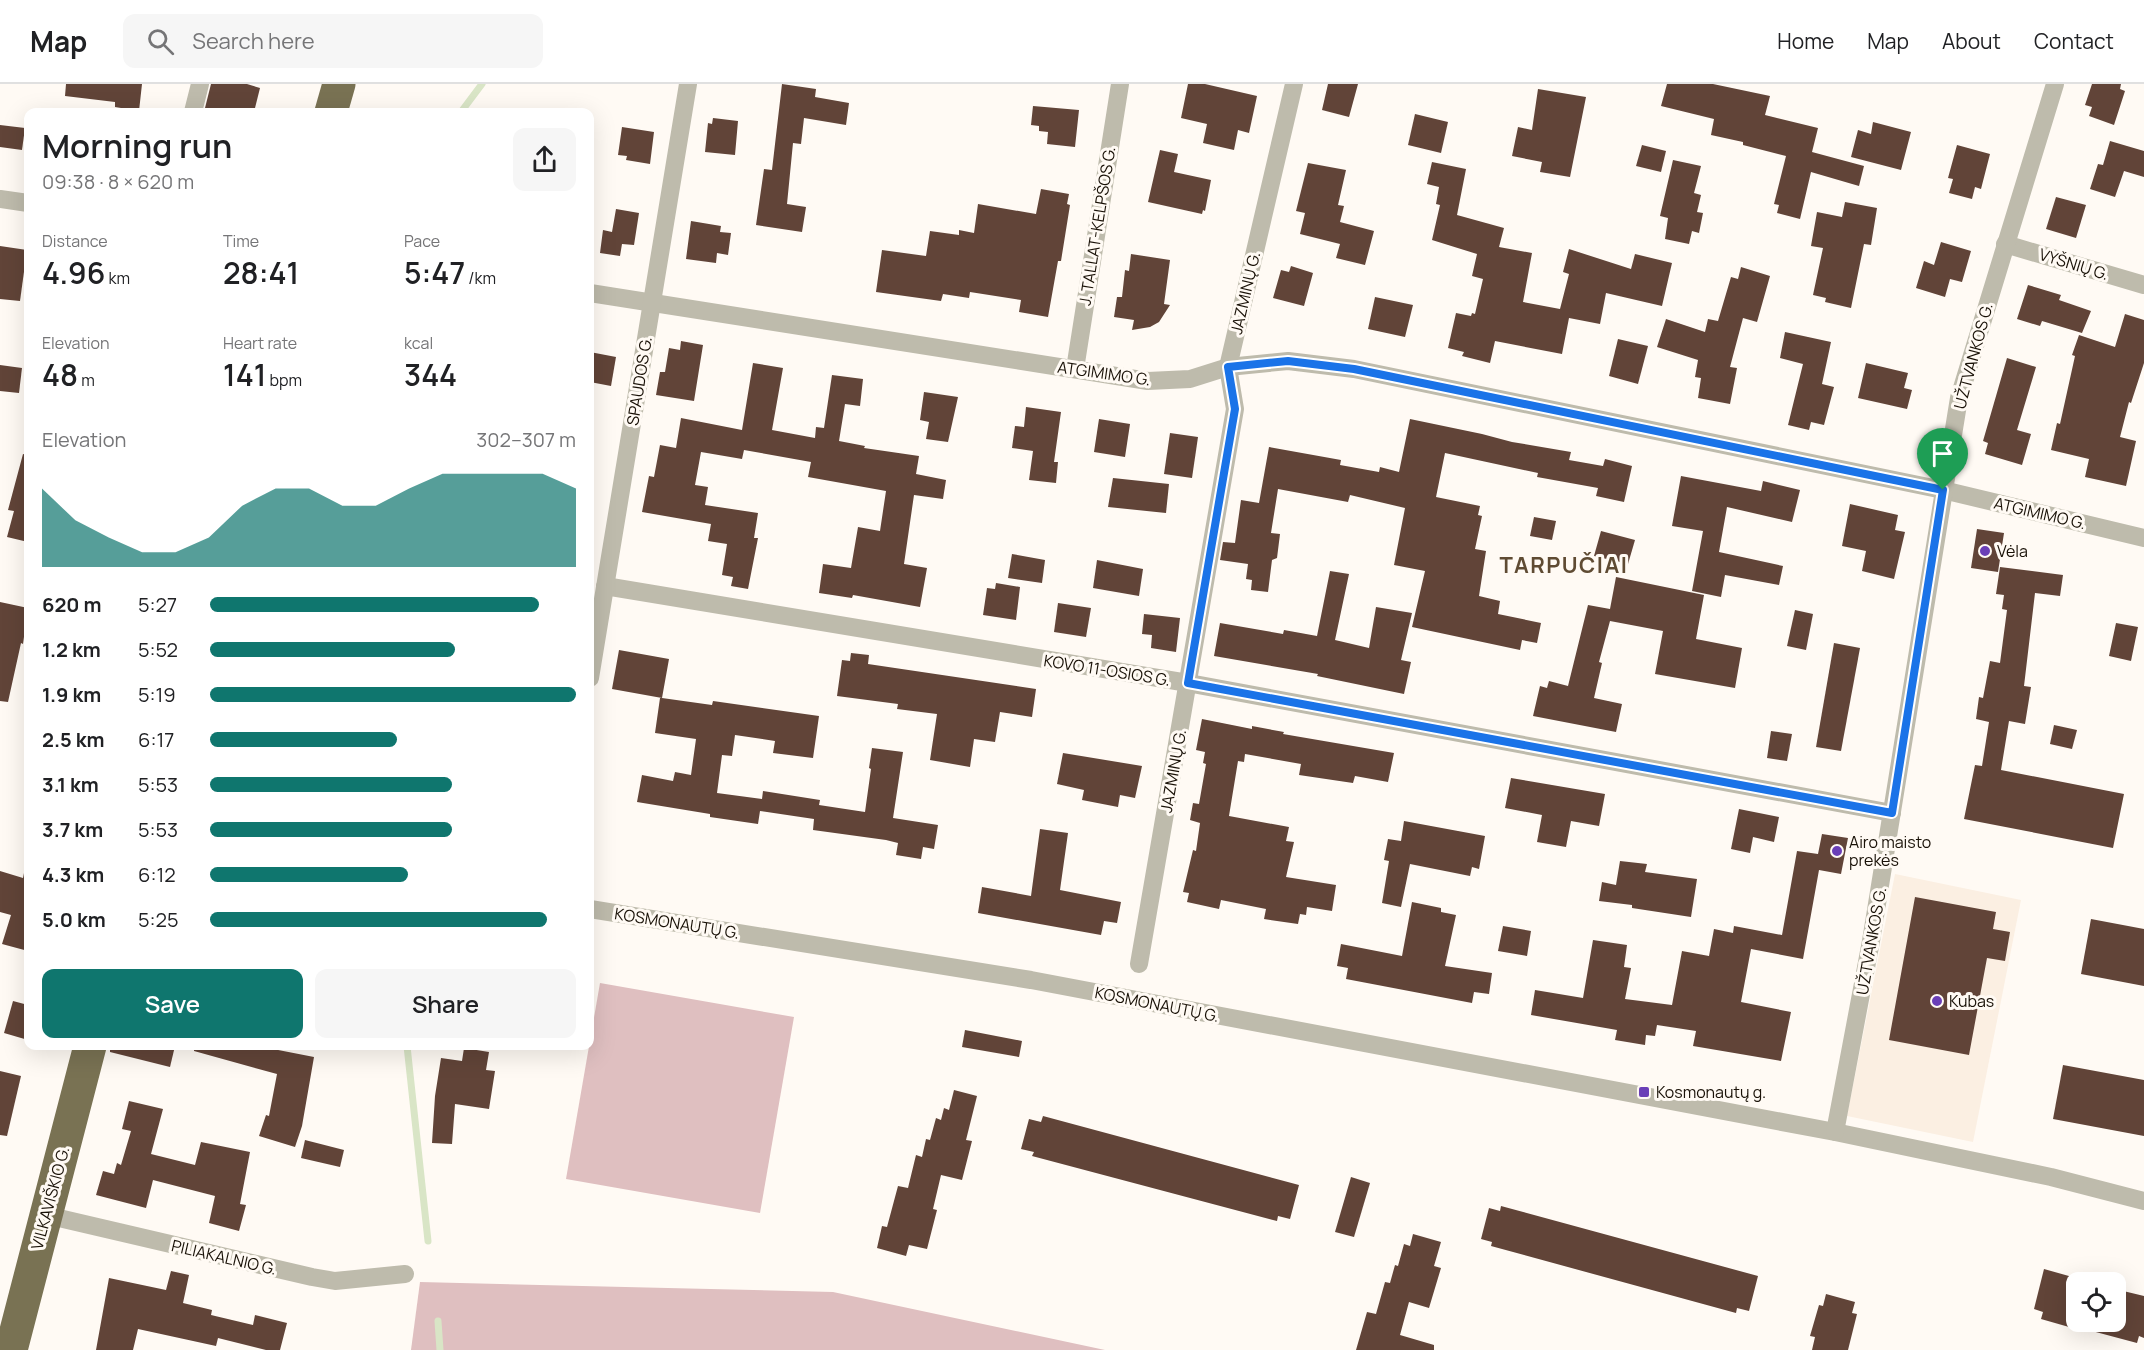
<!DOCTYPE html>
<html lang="en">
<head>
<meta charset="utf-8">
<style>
  body { margin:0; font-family:Manrope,sans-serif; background:#f6f6f6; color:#202124; height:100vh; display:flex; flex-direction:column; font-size:22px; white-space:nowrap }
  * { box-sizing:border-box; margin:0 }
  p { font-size:20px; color:#757577 }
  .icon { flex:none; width:33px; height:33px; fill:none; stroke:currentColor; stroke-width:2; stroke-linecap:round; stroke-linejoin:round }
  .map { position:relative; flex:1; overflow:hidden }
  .sheet { position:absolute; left:24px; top:24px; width:570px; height:942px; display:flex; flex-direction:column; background:#fff; border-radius:12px; box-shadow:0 6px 24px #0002 }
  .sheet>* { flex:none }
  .buttons { position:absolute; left:2066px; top:1188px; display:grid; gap:12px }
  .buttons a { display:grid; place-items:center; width:60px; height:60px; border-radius:12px; background:#fff; box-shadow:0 6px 24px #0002; font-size:30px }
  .pin { position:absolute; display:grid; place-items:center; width:51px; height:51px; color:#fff; margin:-62px -26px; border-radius:50% 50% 50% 0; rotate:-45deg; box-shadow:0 0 6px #0007 }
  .pin .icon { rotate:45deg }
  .round { display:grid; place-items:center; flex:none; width:63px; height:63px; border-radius:12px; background:#f6f6f6 }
  .headline { display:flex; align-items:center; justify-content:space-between; height:102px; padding:0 18px }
  h1 { font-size:33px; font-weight:600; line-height:45px }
  .stats { display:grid; grid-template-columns:repeat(3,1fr); gap:9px; height:102px; padding:6px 18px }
  .stats div { display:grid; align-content:center }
  .stats b { font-size:30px; font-weight:600 }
  .stats small { font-size:16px; font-weight:400 }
  .stats p { font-size:16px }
  .chart { height:168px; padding:12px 18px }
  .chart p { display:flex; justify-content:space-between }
  .chart svg { width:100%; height:108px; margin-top:6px; fill:#0f766e; opacity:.7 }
  .button { display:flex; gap:12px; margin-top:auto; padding:12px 18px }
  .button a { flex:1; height:69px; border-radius:12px; background:#0f766e; color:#fff; font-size:24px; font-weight:600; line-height:69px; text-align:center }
  .button a+a { background:#f6f6f6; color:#202124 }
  ul { padding:0 18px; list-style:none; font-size:20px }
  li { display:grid; grid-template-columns:96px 72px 1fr; align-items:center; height:45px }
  li i { height:15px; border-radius:8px; background:#0f766e }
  header { display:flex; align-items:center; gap:36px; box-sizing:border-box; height:84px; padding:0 30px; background:#fff; border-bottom:2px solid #e0e0e0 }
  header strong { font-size:28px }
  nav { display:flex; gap:33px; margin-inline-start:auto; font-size:21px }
  .search { width:420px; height:54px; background:#f6f6f6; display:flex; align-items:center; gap:15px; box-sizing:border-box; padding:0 21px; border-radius:12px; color:#757577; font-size:22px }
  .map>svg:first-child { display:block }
</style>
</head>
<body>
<header>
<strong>Map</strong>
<div class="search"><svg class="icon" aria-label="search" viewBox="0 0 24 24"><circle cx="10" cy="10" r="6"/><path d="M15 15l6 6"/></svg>Search here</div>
<nav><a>Home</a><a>Map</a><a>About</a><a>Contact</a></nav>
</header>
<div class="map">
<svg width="2144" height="1266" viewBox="0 0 2144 1266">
  <rect width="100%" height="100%" fill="#fffaf4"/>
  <polygon fill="#fbefe2" points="1895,790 2021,816 1973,1058 1847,1032"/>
  <g fill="#dfbfc0">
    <polygon points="600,899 794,933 760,1129 566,1095"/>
    <polygon points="420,1198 833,1208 1105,1266 411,1266"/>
  </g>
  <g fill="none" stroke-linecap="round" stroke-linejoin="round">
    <g stroke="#d9e5c6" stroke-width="7">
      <polyline points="461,28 482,0"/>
      <polyline points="407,962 428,1157"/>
      <polyline points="438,1237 440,1266"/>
    </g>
  </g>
  <g fill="#614438">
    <polygon points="66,0 142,0 139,27 115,23 115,18 65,12"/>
    <polygon points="211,0 247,0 260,4 254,28 204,28"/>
    <polygon points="782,0 816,5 815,13 849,19 846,41 804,34 801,60 793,59 787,120 806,123 802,148 756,141 764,85 772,86"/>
    <polygon points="1188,0 1205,0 1257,12 1249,49 1238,46 1234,66 1203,59 1207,40 1181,34"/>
    <polygon points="1328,0 1358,0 1349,33 1322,26"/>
    <polygon points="1667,0 1713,0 1770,12 1765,31 1818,44 1812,68 1864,82 1859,102 1811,88 1800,135 1777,129 1779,121 1774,120 1786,72 1743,61 1743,58 1711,51 1714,35 1661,22"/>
    <polygon points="2092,0 2121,0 2120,5 2125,7 2114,41 2089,32 2092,23 2085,21"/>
    <polygon points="1538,5 1586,13 1570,93 1540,88 1542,78 1512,72 1518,43 1532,46"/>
    <polygon points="1033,22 1079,26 1075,63 1047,60 1048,48 1039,47 1039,42 1031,41"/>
    <polygon points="1415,30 1448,38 1441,69 1408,61"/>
    <polygon points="713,34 738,37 735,71 705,68 708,39 712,40"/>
    <polygon points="1873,38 1911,48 1901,86 1851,73 1858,46 1871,50"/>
    <polygon points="0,41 25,44 22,66 0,63"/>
    <polygon points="622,43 654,48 650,80 626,76 627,72 618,71"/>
    <polygon points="2110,57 2144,67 2144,93 2124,87 2115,113 2090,105 2098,80 2103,81"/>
    <polygon points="1642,61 1666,67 1661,88 1636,82"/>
    <polygon points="1957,61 1990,70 1981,105 1975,103 1972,115 1949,109 1953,95 1948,94"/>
    <polygon points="1160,66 1178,70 1174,88 1211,96 1205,127 1203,126 1202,130 1148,118"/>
    <polygon points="1673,76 1701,82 1694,109 1701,111 1697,128 1703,129 1699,149 1692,147 1689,160 1665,155 1668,134 1660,132"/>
    <polygon points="1432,78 1466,85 1457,131 1504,144 1499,163 1532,169 1523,218 1560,225 1569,190 1563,188 1569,165 1631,185 1635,170 1672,179 1662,222 1606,209 1600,240 1569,234 1562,270 1495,257 1490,279 1462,272 1464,268 1448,264 1456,229 1471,232 1472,229 1475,230 1483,195 1472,192 1477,170 1432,156 1440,121 1436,120 1439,103 1427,100"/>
    <polygon points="1308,79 1346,86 1338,121 1344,122 1340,138 1374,147 1365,181 1336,174 1340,160 1300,150 1305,129 1296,127"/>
    <polygon points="1041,105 1069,110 1067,120 1070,121 1061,177 1058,177 1048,233 1019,228 1021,216 970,208 969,214 943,210 941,217 876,208 882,166 926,172 930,147 959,151 959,146 974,149 978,120 1036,130"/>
    <polygon points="2056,113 2086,121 2076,154 2046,145"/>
    <polygon points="1845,118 1877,124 1871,161 1864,160 1851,224 1825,218 1826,214 1813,211 1823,164 1811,162 1817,128 1842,133"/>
    <polygon points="616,125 639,129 634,161 622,160 620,172 600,169 603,146 612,148"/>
    <polygon points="691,137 721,142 720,148 731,149 728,171 717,169 716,179 686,175"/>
    <polygon points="1941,158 1971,167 1962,198 1950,195 1945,213 1916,204 1924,177 1934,181"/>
    <polygon points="0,162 27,166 20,217 0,215"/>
    <polygon points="1131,170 1170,176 1164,220 1170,221 1159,238 1150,243 1132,246 1134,236 1114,233 1117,213 1122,213 1125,186 1129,187"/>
    <polygon points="1291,182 1313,189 1304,222 1273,214 1281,186 1289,188"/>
    <polygon points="1741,183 1770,192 1757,238 1743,234 1730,283 1737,284 1730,320 1698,314 1701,294 1695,293 1698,276 1657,263 1666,235 1705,248 1708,235 1718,237 1731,193 1738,195"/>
    <polygon points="2028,201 2061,211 2059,216 2091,227 2082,249 2042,237 2040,242 2017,235"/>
    <polygon points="1375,213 1413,221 1405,253 1368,245"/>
    <polygon points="2125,230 2144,236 2144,279 2131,319 2129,318 2120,353 2136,357 2126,402 2085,393 2089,375 2051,366 2057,339 2060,340 2075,272 2072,271 2079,251 2115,263"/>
    <polygon points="1785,248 1831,258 1822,300 1834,303 1824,341 1811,338 1809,346 1788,341 1803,280 1780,274"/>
    <polygon points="1618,255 1648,262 1638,300 1609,292"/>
    <polygon points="681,257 703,261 694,317 656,311 660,288 665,288 669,264 680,266"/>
    <polygon points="590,268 616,273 611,302 590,298"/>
    <polygon points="2007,274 2036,283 2017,346 2031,350 2022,381 1985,370 1988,359 1983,357"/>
    <polygon points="753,279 783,284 772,346 815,354 816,343 824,344 832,291 863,295 860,322 845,320 839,357 865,362 864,364 919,372 916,390 946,396 943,415 914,411 904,480 927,484 920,523 853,511 852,514 819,509 823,480 851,484 858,443 880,447 886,407 808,393 811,378 744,366 742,375 701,368 695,401 708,403 705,421 758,429 754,454 758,454 748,505 731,502 733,493 722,491 727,460 708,457 711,440 642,428 649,392 654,393 660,361 676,364 681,334 742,346"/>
    <polygon points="1866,279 1908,289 1904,304 1912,306 1907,325 1858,314"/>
    <polygon points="0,281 22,284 19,309 0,307"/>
    <polygon points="924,308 958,313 948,358 926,355 929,338 920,336"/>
    <polygon points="1026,323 1061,328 1054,378 1058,378 1056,399 1029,396 1033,367 1012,364 1015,342 1024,343"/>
    <polygon points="1099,335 1130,340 1125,373 1094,368"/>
    <polygon points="1410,335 1482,350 1512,358 1571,368 1569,376 1603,382 1605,375 1632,382 1624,418 1596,412 1598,404 1537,393 1538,389 1445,369 1436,413 1480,422 1478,431 1482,432 1475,465 1486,467 1479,512 1500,517 1498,530 1541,539 1537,559 1522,556 1520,566 1412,543 1425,487 1394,481 1405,424 1350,411 1348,418 1278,405 1271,449 1280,450 1277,474 1272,476 1268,508 1251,506 1252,496 1246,495 1248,480 1220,476 1223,458 1235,459 1241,416 1259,419 1269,363 1341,376 1340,381 1379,388 1380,383 1399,388"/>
    <polygon points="1170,349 1198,353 1192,394 1164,390"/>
    <polygon points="23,370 28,371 28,458 7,453 14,427 8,426"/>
    <polygon points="1681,392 1761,407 1763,397 1800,406 1792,438 1727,423 1719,468 1783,482 1779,501 1725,491 1721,513 1692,507 1703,447 1672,442"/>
    <polygon points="1113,394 1169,400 1166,429 1108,423"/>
    <polygon points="1850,420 1898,431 1895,446 1905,448 1894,495 1862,487 1866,467 1842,462"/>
    <polygon points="1534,433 1556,437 1552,456 1530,452"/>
    <polygon points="1977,445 2004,449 1998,488 1971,484"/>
    <polygon points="1601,447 1635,456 1628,480 1594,472"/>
    <polygon points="1012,470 1045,476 1042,499 1008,494"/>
    <polygon points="1097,476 1143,485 1139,512 1093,504"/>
    <polygon points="2000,483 2063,491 2060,512 2035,509 2024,602 2031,603 2025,640 2009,637 2001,686 2124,710 2113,764 1964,735 1975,681 1982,682 1989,638 1976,635 1979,613 1983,614 1990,577 2000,579 2007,526 2002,525 2004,511 1996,510"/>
    <polygon points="1330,487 1349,490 1335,556 1369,564 1376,523 1412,529 1401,576 1411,578 1404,610 1317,592 1318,590 1214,572 1220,539 1283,550 1284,546 1317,552"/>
    <polygon points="1616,493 1704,511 1696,555 1742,564 1735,604 1655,590 1663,547 1610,537 1599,578 1602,579 1594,614 1622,620 1616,648 1533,632 1540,602 1547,604 1549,597 1568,602 1588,521 1610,525"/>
    <polygon points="996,499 1020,503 1016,536 983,531 987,504 995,505"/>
    <polygon points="0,518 28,524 23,560 21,559 8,618 0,617"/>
    <polygon points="1058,519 1091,524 1086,553 1054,548"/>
    <polygon points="1795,526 1813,530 1806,566 1787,562"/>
    <polygon points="1144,530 1180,534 1176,568 1151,564 1152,551 1142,550"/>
    <polygon points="2116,539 2138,543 2131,577 2109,572"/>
    <polygon points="1834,559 1860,564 1841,667 1816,663"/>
    <polygon points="619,566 669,575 662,614 712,621 713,617 819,632 813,674 773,669 775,657 735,651 732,672 722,671 717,709 762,715 763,707 820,716 819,721 865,728 871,685 869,684 872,664 903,668 893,734 938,741 934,765 923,763 921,775 896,771 898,759 886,756 813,746 814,735 760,727 758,740 710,733 710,730 637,718 642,691 673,697 675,688 691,691 696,655 655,649 660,614 662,614 612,605"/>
    <polygon points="851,569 869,571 868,580 1036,605 1032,633 1000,628 995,658 974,655 970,683 930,676 937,630 897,625 898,620 837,612 842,576 850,577"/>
    <polygon points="1202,635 1252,645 1252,642 1284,648 1283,650 1394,669 1388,698 1355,692 1353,699 1299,691 1301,680 1245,670 1244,678 1238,677 1229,732 1289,743 1286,757 1294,758 1286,793 1336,801 1332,827 1307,823 1306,831 1300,830 1298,840 1264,835 1266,825 1221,816 1219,825 1187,818 1189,809 1183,808 1193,766 1196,767 1200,739 1190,736 1193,719 1199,720 1206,680 1203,679 1205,668 1196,666"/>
    <polygon points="2054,641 2077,646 2072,665 2050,660"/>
    <polygon points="1771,647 1792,650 1787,677 1767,674"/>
    <polygon points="1063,669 1142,682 1135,714 1120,711 1118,723 1082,716 1084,706 1057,700"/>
    <polygon points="1511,694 1605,710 1599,742 1571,737 1566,763 1537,758 1542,731 1505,724"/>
    <polygon points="1739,725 1779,733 1774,758 1753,753 1750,769 1731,765"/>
    <polygon points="1404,737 1485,752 1479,785 1472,783 1470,792 1410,780 1401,823 1382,819 1389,777 1384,776 1388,755 1401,757"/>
    <polygon points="1040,745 1068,749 1060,806 1121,818 1117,839 1104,837 1101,851 978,829 982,803 1031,812"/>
    <polygon points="1822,750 1848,754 1841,790 1819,786 1803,875 1751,865 1741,918 1791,928 1781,977 1693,962 1696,947 1657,941 1655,952 1646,951 1645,961 1615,956 1617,946 1531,931 1535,906 1583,914 1593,856 1627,861 1624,883 1631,884 1625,915 1672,921 1682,867 1709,872 1714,845 1733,849 1734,842 1782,851 1797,767 1818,770"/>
    <polygon points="1620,777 1647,780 1645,788 1697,795 1691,833 1632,824 1632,821 1599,817 1602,798 1616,801"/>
    <polygon points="0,787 23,794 24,789 28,789 28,867 2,860 11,831 0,828"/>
    <polygon points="1915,813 1996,828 1993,845 2010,848 2005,877 1987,874 1969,971 1889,956"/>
    <polygon points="1412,818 1441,824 1441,828 1456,831 1445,882 1492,889 1489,910 1474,908 1472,919 1346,895 1348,884 1337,882 1341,860 1402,872"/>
    <polygon points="2091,835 2144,845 2144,902 2081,890"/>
    <polygon points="1503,842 1531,847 1527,872 1498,867"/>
    <polygon points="13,917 28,921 28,956 4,949"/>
    <polygon points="965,946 1022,957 1019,973 962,963"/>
    <polygon points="110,962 175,962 170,983 110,968"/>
    <polygon points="194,962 268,962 268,964 314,973 302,1042 295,1063 259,1052 266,1031 269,1032 277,990 194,967"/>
    <polygon points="464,964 489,968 486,986 495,987 489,1025 455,1020 452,1060 432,1059 435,1012 441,974 462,977"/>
    <polygon points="2063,981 2144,996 2144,1052 2053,1035"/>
    <polygon points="0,987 21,992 7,1052 0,1051"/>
    <polygon points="954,1006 977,1012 966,1056 972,1057 962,1096 941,1091 933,1125 937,1126 927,1165 909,1161 906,1172 877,1164 882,1142 887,1143 898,1102 908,1104 916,1071 922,1073 926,1055 930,1056 936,1034 941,1036 944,1024 949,1026"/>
    <polygon points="129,1017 163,1025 151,1070 195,1081 201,1058 250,1068 240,1120 246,1121 239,1147 209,1139 215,1112 153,1096 146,1124 96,1111 103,1087 114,1090 117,1079 121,1081 131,1047 122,1045"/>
    <polygon points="1043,1032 1299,1101 1290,1135 1278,1132 1277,1137 1032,1072 1034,1068 1021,1065 1029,1035 1041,1038"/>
    <polygon points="305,1056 344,1066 340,1083 301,1074"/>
    <polygon points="1351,1093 1370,1099 1354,1153 1335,1148"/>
    <polygon points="1501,1122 1758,1192 1749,1227 1737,1224 1736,1229 1491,1162 1492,1158 1481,1155 1489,1124 1500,1127"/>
    <polygon points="1413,1150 1441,1158 1434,1182 1441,1184 1429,1224 1409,1218 1400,1251 1434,1261 1434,1266 1356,1266 1367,1228 1376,1230 1385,1198 1390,1199 1395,1181 1398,1182 1404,1160 1410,1162"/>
    <polygon points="2044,1185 2076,1194 2076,1245 2041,1235 2043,1228 2034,1225"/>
    <polygon points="171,1187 189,1191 183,1219 212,1226 211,1231 253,1241 255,1231 287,1239 280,1266 266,1266 218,1254 216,1262 138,1245 133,1266 96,1266 109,1194 166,1206"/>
    <polygon points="2115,1205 2144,1212 2144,1254 2139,1252 2137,1259 2077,1243 2077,1238 2115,1238"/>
    <polygon points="1826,1210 1855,1218 1852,1229 1857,1230 1848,1266 1812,1266 1815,1253 1810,1252 1819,1221 1823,1222"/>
  </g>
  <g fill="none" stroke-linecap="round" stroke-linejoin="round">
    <g stroke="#bebbac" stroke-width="18">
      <polyline points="193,28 200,0"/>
      <polyline points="0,115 28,119"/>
      <polyline points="2005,160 2144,201"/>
      <polyline points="590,209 1148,297 1190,295 1228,283 1288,277 1354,285 1943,406 2144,454"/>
      <polyline points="1075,285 1120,0"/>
      <polyline points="605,502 1188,599 1892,729"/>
      <polyline points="590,594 688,0"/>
      <polyline points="590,825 1031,896 1835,1048 2051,1093 2144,1117"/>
      <polyline points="1139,880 1235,325 1228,283 1294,0"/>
      <polyline points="1835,1048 1871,857 1959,314 2055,0"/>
      <polyline points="46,1131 312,1193 335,1197 405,1190"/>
    </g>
    <g stroke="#797253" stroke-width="33">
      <polyline points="331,28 339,0"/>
      <polyline points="11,1266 90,962"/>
    </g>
  </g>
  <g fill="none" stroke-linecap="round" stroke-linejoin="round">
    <defs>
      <polygon id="route" points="1288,277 1354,285 1943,406 1892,729 1188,599 1235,325 1228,283"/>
    </defs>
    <use href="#route" stroke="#fff" stroke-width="12"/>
    <use href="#route" stroke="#1a73e8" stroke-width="8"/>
  </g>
  <g fill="#6a3fb7" stroke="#fffaf4" stroke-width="2">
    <circle cx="1985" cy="467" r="6"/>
    <circle cx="1837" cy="767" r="6"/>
    <circle cx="1937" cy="917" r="6"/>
    <rect x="1638" y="1002" width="12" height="12" rx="3"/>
  </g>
  <g text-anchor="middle" stroke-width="6" stroke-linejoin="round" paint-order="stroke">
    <g font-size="16" fill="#191107" stroke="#fffaf4">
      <text transform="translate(1097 142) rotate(-81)" y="6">J. TALLAT-KELPŠOS G.</text>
      <text transform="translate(2074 180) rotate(17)" y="6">VYŠNIŲ G.</text>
      <text transform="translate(1245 209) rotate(-77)" y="6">JAZMINŲ G.</text>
      <text transform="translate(1973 272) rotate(-75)" y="6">UŽTVANKOS G.</text>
      <text transform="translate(1104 289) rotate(8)" y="6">ATGIMIMO G.</text>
      <text transform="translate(639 297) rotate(-81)" y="6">SPAUDOS G.</text>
      <text transform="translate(2040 429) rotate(13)" y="6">ATGIMIMO G.</text>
      <text transform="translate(1107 586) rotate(9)" y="6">KOVO 11-OSIOS G.</text>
      <text transform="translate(1173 687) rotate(-80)" y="6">JAZMINŲ G.</text>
      <text transform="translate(677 839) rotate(9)" y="6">KOSMONAUTŲ G.</text>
      <text transform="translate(1871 857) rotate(-80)" y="6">UŽTVANKOS G.</text>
      <text transform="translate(1157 920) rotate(11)" y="6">KOSMONAUTŲ G.</text>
      <text transform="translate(50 1114) rotate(-75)" y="6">VILKAVIŠKIO G.</text>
      <text transform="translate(224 1173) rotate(13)" y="6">PILIAKALNIO G.</text>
    </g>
    <g font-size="16" fill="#191107" stroke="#fffaf4" text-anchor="start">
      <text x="1997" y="473">Vėla</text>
      <text x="1849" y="764">Airo maisto<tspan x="1849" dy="18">prekės</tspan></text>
      <text x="1949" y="923">Kubas</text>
      <text x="1656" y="1014">Kosmonautų g.</text>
    </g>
    <g font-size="22" font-weight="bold" letter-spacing="1.5" fill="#5f4b33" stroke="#fffaf4">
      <text x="1564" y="489">TARPUČIAI</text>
    </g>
  </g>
</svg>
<div class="buttons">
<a><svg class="icon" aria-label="locate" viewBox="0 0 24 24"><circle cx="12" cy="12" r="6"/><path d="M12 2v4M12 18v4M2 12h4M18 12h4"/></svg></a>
</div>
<div class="pin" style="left:1943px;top:406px;background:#1e9e55"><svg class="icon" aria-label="arrive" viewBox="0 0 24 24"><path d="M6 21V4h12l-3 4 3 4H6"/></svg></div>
<section class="sheet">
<div class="headline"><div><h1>Morning run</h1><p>09:38 · 8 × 620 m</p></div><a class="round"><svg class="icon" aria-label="share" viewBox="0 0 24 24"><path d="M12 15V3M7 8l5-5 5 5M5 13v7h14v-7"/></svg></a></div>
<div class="stats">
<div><p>Distance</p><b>4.96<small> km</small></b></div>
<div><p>Time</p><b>28:41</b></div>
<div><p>Pace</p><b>5:47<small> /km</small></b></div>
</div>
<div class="stats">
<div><p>Elevation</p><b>48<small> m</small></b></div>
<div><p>Heart rate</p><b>141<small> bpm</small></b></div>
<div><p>kcal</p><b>344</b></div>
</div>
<div class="chart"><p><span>Elevation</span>302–307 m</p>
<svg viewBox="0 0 160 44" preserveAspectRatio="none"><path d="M0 44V12L10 25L20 32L30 38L40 38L50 32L60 19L70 12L80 12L90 19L100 19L110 12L120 6L130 6L140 6L150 6L160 12V44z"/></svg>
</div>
<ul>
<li><b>620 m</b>5:27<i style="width:90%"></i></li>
<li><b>1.2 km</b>5:52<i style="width:67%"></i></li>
<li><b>1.9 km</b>5:19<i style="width:100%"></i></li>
<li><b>2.5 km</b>6:17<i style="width:51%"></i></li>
<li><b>3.1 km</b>5:53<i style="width:66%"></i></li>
<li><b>3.7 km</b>5:53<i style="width:66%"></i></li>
<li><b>4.3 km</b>6:12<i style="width:54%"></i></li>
<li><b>5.0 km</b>5:25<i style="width:92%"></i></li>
</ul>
<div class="button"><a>Save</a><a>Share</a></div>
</section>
</div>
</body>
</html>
